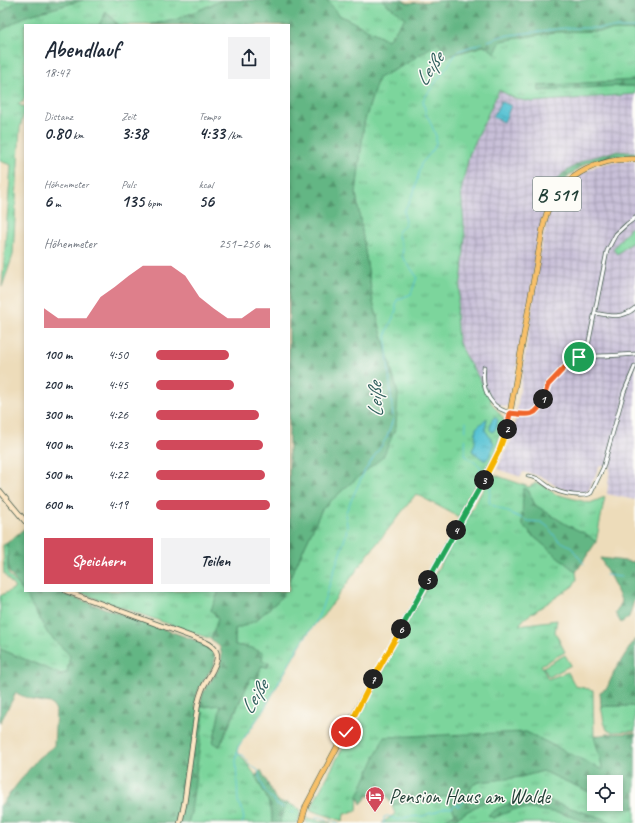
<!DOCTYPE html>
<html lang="de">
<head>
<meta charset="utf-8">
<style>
  body { margin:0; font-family:Caveat,sans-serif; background:#f2f2f3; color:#1f2937; height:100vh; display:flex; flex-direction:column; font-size:15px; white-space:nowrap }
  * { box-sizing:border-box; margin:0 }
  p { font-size:13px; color:#747a83 }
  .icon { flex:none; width:22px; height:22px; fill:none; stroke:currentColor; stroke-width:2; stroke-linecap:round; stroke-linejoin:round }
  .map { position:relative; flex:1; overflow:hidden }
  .sheet { position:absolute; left:24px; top:24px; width:266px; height:568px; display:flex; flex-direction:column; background:#fff; border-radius:0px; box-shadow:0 2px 6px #0003 }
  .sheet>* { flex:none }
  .controls { position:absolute; left:587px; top:775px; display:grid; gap:8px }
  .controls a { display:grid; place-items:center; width:36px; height:36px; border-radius:0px; background:#fff; box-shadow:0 2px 6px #0003; font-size:20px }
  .pin { position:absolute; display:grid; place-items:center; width:34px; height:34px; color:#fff; margin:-17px; border:2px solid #fff; border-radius:50%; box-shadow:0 1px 4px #0007 }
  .km { position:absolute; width:20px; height:20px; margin:-10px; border-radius:50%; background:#222; color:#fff; font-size:11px; line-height:20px; text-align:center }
  .round { display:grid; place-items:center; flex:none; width:42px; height:42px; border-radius:0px; background:#f2f2f3 }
  .head { display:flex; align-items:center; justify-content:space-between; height:68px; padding:0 20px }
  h1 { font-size:22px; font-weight:700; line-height:30px }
  .figures { display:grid; grid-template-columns:repeat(3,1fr); gap:6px; height:68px; padding:4px 20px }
  .figures div { display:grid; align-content:center }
  .figures b { font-size:17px; font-weight:700 }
  .figures small { font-size:11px; font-weight:400 }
  .figures p { font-size:11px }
  .chart { height:112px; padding:8px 20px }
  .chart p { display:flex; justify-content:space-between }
  .chart svg { width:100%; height:72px; margin-top:4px; fill:#d1495b; opacity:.7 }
  .action { display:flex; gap:8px; margin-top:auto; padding:8px 20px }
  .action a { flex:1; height:46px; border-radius:0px; background:#d1495b; color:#fff; font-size:16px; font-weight:700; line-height:46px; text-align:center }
  .action a+a { background:#f2f2f3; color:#1f2937 }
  ul { padding:0 20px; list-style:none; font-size:13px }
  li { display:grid; grid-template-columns:64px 48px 1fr; align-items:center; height:30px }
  li i { height:10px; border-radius:5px; background:#d1495b }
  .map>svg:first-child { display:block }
</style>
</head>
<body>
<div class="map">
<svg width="635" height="823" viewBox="0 0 635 823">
  <defs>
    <pattern id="industrial-grid" width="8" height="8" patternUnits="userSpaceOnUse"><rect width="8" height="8" fill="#c8bfd8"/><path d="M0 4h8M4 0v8" fill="none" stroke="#a29cb0"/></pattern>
    <pattern id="grass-tufts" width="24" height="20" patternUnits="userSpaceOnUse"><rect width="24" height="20" fill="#7bd59c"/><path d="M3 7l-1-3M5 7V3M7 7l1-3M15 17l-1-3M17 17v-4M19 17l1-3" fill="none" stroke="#64ae80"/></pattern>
    <pattern id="forest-firs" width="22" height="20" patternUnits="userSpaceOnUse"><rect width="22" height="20" fill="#64b684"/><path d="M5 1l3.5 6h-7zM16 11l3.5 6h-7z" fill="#52956d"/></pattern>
    <pattern id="water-ripples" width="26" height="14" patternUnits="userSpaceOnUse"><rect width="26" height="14" fill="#59c3d4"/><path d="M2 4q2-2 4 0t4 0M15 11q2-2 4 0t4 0" fill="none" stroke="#49a0ad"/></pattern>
  </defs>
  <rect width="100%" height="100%" fill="#fdfcf7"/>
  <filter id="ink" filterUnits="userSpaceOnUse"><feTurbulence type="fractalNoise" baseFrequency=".025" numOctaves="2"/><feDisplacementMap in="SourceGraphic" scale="8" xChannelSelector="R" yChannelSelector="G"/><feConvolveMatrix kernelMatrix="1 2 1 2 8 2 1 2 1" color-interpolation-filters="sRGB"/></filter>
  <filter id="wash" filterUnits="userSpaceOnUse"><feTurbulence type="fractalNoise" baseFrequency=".012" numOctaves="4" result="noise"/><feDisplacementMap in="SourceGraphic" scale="16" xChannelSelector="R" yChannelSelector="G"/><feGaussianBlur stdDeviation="0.9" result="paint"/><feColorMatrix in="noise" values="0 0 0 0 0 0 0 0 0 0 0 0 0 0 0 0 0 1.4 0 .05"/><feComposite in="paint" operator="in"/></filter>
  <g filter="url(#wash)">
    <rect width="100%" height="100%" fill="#eddcba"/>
    <g fill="url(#industrial-grid)">
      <polygon points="499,90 516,99 635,94 635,152 615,151 584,161 562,174 537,210 545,212 515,376 509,403 506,407 497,404 492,399 465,356 458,341 456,314 462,274 465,236 461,191 469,155"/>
      <polygon points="616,161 635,161 635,500 607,494 610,466 600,465 589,490 585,493 558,488 546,479 535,475 523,472 521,477 497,469 513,436 541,248 549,212 562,190 579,175 596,166"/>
    </g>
    <g fill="url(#grass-tufts)" stroke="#4d8968">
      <polygon points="0,0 18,0 0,14"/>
      <polygon points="83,0 223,0 175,20 148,25 118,25 106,12 99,25 25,25 25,96 23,102 17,104 25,107 25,109 20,128 13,255 2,287 11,165 0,161 0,31 26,16"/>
      <polygon points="327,0 382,0 405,18 388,40 339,15"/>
      <path d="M 635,30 L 635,80 L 538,86 L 635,86 L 635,94 L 533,102 L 516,99 L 499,90 L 469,155 L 461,191 L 465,236 L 462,274 L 456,314 L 458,341 L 465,356 L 492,399 L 490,401 L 504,419 L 496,451 L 459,517 L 416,494 L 367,556 L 324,615 L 315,624 L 306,635 L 263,711 L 238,747 L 237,751 C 252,769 274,799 272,823 L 188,823 L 191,812 L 195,708 L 221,705 L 213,743 L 220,746 L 251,677 L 261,666 L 268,667 L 269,662 L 262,661 L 252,648 L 235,645 L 235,629 L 255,621 L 280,599 L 284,591 L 289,591 L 289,580 L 322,509 L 345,488 L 398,394 L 373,302 L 356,193 L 364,123 L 378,78 L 404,65 L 439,41 L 445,57 L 501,41 L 554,32 Z"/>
      <polygon points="635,224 635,240 617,254 613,249 630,228"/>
      <polygon points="492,474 529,487 536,483 543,485 555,494 590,503 605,497 596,542 586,534 567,525 535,505 528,490 522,524 533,536 576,572 577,579 573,586 525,618 519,625 557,620 555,632 565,652 541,665 548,679 568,672 575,686 593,690 594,735 603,771 526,732 358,796 357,811 351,811 351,813 344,814 343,821 313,811 310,809 369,699 387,664 395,644"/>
      <polygon points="7,543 8,574 26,595 48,634 70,655 67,673 60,674 0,649 0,596 15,588 4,574 3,545"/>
      <polygon points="75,591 219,591 211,610 218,619 211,639"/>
      <polygon points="601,706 635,706 635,731 611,732 607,730 604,722"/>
      <path d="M 543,771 L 594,794 L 594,804 L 616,804 L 616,803 L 630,809 L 635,807 L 635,823 L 612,823 L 604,819 L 552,802 L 498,808 L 489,815 L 493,818 C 501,815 509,810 517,809 C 539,805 568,815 589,823 L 448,823 L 485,801 L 471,798 L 470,790 L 472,785 L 479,782 L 521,777 Z"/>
      <polygon points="448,796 455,814 440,823 382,823 395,814 392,805"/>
      <polygon points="288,803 301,810 298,823 280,823 281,816"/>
      <polygon points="307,818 331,823 306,823"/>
    </g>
    <g fill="url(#forest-firs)" stroke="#427a5c">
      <polygon points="18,0 83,0 26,16 0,31 0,14"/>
      <polygon points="223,0 327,0 339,15 388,40 405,18 382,0 402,0 408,3 448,0 635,0 635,30 554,32 501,41 495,53 484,45 445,57 439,42 404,65 378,78 364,123 356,193 373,302 398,394 396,427 383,457 345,488 322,509 289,580 289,25 148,25 175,20"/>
      <polygon points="106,12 118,25 99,25"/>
      <polygon points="635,80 635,86 614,86 539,91 538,86"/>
      <polygon points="615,151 635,152 635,158 615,156 586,163 569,176 553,196 545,212 536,210 562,174 584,160"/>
      <polygon points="523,488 528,490 535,505 567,525 586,534 596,542 576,572 533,536 522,524"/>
      <path d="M 25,528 L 25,591 L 61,591 L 64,594 L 206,644 C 228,659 204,674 198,692 C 196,696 196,702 195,707 L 204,713 L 191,812 L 188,823 L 0,823 L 0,806 L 38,758 L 54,746 L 56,710 L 50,703 L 32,700 L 16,693 L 0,723 L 0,649 L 60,674 L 67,673 L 70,655 L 48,634 L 26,595 L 9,572 L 7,543 Z"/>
      <polygon points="635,555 635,597 629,617 621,623 615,613 622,602 612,580 600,558 634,562"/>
      <polygon points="219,591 284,591 280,599 255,621 235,629 235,645 252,648 263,653 262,661 269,662 268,667 261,666 258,679 251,677 225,733 220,746 213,743 221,705 199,707 203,693 219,668 222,656 220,647 211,639 218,619 211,610"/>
      <polygon points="635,639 635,706 601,706 600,692 607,688 615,670"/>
      <polygon points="526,732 603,770 594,736 608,734 635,733 635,807 630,809 616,803 616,782 594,782 594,794 543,771 521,777 479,782 472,785 470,790 471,798 482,792 485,801 448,823 440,823 455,814 448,796 392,805 386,795 368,796 361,804 358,796 384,737"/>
      <path d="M 261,770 L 275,798 L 281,803 L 288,803 L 281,816 L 280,823 L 272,823 C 273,805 263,791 255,776 Z"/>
      <polygon points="524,798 552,802 604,819 612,823 589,823 564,814 533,809 516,809 493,818 488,815 498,808"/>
    </g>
    <polygon fill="#7bd59c" stroke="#4d8968" points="565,655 571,665 549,677 543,667"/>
    <g fill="url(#water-ripples)" stroke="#3c8084">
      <polygon points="501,101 511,106 504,122 493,117"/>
      <path d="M 495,417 L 498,420 L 496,428 L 493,432 L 490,430 C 490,426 490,420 495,417 Z"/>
      <polygon points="487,418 485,430 494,443 489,457 485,461 472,451 475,443 476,428"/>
    </g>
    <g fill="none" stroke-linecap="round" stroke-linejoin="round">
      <g stroke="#59c3d4" stroke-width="1">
        <polyline points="488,41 502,36 565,28 635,28"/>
        <polyline points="466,422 465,453 466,456 481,467 479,475"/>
        <polyline points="491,485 489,500 490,504 528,521 541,522 547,526 558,540 570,546 584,564"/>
        <polyline points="606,575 621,577"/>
        <path d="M 237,754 L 243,755 L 251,766 L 258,770 C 261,782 264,794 275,801 L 276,804 L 284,808"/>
        <polyline points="291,812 294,813"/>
        <polyline points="315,817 320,817 339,823"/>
        <polyline points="242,823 244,819 242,810 238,802 236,760 238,747 263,711 299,646 315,624 321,610 346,535 347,525 345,514 349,505 364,472 387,437 393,419 386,341 387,331 396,311 396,303 397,300 411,294 417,277 402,256 403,249 398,236 398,232 405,224 404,211 414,192 421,164 433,150 436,144 436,136 429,119 426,115 423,100 458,51 482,43"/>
        <polyline points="384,823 384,817 388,816 398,820 407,817 424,816 430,813 433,813 444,808 452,808 456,803 458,807 464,800 471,800 477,796"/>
      </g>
    </g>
  </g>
  <g filter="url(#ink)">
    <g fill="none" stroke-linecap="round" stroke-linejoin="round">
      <defs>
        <g id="street">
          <path d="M 595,313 C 610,316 622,319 635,308"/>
          <polyline points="586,356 607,251 616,234 627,224 635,218"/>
          <path d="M 484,367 C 481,392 491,412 518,414 C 523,414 529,415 533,414 C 544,410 542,395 546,387 C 552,377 567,363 577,358 C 584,355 592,357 598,356 C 611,356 623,355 635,354"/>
          <path d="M 528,476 C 543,478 543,485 555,490 C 563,494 584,498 591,493 L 603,468 L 624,392 L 635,366"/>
        </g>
        <g id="secondary">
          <polyline points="0,491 25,521"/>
          <path d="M 66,591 L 203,641 C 227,651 215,665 206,682 C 202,688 200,695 198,703 L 184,805 L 180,823"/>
        </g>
        <path id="primary" d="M 301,823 L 306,806 L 366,692 L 499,451 L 505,436 L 510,413 L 540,244 C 542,231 544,217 550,205 C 566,173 601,158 635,159"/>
      </defs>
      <use href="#street" stroke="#3e5548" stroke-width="4.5"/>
      <use href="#secondary" stroke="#3e5548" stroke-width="6"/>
      <use href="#primary" stroke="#3e5548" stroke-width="6"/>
      <use href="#street" stroke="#fff" stroke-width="3"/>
      <use href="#secondary" stroke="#fce6c4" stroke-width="4.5"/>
      <use href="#primary" stroke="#f7c06b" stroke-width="5"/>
    </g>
  </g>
  <g fill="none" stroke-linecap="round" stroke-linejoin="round" filter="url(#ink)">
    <defs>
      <polyline id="split-1" points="543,399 548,385 568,364 579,357"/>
      <path id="split-2" d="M 507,429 L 510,413 C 527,415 537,418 543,399"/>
      <polyline id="split-3" points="484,480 499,451 507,429"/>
      <polyline id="split-4" points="456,530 484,480"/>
      <polyline id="split-5" points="428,580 456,530"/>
      <polyline id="split-6" points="401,629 428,580"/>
      <polyline id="split-7" points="373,679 401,629"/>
      <polyline id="split-8" points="346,732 373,679"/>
    </defs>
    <use href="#split-1" stroke="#fff" stroke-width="8"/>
    <use href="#split-2" stroke="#fff" stroke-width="8"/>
    <use href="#split-3" stroke="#fff" stroke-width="8"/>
    <use href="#split-4" stroke="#fff" stroke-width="8"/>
    <use href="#split-5" stroke="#fff" stroke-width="8"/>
    <use href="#split-6" stroke="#fff" stroke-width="8"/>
    <use href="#split-7" stroke="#fff" stroke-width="8"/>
    <use href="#split-8" stroke="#fff" stroke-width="8"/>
    <use href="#split-1" stroke="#f0652b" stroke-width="5"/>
    <use href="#split-2" stroke="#f0652b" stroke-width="5"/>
    <use href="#split-3" stroke="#f5b400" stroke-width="5"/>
    <use href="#split-4" stroke="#22a559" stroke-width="5"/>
    <use href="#split-5" stroke="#22a559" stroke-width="5"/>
    <use href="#split-6" stroke="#22a559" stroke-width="5"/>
    <use href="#split-7" stroke="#f5b400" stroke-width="5"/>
    <use href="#split-8" stroke="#f5b400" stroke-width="5"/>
  </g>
  <defs>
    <symbol id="hotel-pin" viewBox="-11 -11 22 30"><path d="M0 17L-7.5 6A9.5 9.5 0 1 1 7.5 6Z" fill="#d1495b" stroke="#fdfcf7"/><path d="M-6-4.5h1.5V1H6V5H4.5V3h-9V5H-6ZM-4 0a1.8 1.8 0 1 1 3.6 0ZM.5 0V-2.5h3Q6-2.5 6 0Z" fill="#fff"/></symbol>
  </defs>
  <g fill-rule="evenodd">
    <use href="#hotel-pin" x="364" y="785" width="22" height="30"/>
  </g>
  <g text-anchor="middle" stroke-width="3" stroke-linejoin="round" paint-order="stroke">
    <rect fill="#fdfcf7" stroke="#62766e" stroke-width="1" x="533" y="177" width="48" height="34" rx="3"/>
    <g font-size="19" font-weight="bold" fill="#1f3d34">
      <text x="557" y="201">B 511</text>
    </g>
    <g font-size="20" fill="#1f3d34" stroke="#fdfcf7" text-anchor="start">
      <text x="389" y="803">Pension Haus am Walde</text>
    </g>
    <g font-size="21" font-style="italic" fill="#2e5e5c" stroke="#fdfcf7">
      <text transform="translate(429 69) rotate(-55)" y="7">Leiße</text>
      <text transform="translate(375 400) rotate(-92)" y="7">Leiße</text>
      <text transform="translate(254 697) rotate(-58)" y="7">Leiße</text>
    </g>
  </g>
</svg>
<div class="controls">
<a><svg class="icon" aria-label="locate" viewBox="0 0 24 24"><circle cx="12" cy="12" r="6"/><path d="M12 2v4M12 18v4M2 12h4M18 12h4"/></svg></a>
</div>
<div class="pin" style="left:579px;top:357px;background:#1e9e55"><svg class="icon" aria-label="arrive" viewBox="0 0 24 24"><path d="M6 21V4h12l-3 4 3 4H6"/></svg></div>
<div class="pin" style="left:346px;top:732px;background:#d93025"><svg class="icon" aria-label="check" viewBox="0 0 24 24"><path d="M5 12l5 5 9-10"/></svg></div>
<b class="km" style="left:543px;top:399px">1</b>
<b class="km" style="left:507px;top:429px">2</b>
<b class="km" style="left:484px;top:480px">3</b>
<b class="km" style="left:456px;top:530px">4</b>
<b class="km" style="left:428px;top:580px">5</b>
<b class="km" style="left:401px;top:629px">6</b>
<b class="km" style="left:373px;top:679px">7</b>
<section class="sheet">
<div class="head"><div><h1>Abendlauf</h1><p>18:47</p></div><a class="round"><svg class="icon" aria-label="share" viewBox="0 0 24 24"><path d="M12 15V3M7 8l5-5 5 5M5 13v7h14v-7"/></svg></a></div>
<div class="figures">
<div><p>Distanz</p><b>0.80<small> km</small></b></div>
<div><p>Zeit</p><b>3:38</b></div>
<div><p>Tempo</p><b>4:33<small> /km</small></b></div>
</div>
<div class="figures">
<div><p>Höhenmeter</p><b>6<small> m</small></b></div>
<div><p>Puls</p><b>135<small> bpm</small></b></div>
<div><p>kcal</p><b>56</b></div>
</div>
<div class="chart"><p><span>Höhenmeter</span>251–256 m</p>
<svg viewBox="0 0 160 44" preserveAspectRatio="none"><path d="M0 44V32L10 38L20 38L30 38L40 25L50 19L60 12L70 6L80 6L90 6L100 12L110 25L120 32L130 38L140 38L150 32L160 32V44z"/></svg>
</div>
<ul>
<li><b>100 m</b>4:50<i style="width:64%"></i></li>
<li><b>200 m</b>4:45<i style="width:68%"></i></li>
<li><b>300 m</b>4:26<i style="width:90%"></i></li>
<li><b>400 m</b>4:23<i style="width:94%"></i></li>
<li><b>500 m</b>4:22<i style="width:96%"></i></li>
<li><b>600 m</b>4:19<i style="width:100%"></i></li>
</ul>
<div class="action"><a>Speichern</a><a>Teilen</a></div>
</section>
</div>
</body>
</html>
